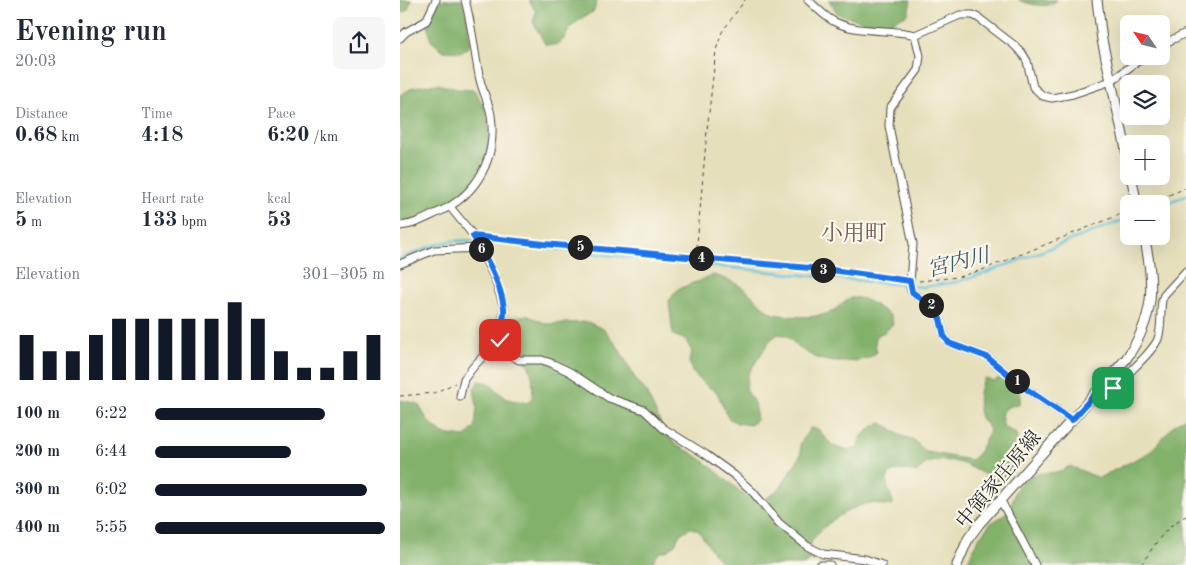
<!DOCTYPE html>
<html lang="en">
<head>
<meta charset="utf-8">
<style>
  body { margin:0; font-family:"Old Standard TT","Noto Serif JP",serif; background:#f6f6f7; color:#1f2937; height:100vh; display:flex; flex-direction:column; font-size:19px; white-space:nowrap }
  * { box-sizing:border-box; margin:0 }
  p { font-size:16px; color:#747a83 }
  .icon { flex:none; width:28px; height:28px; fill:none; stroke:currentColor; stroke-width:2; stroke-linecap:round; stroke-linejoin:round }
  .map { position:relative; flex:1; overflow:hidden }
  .sheet { display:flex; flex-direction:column; background:#fff; width:400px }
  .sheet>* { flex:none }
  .needle { width:32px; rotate:305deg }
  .controls { position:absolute; left:720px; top:15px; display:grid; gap:10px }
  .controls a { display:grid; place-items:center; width:50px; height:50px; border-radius:8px; background:#fff; box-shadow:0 5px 20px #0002; font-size:25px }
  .pin { position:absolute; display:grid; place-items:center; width:42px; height:42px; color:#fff; margin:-21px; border-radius:10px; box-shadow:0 2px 8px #0006 }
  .km { position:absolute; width:25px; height:25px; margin:-12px; border-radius:50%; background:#222; color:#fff; font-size:14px; line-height:25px; text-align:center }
  .round { display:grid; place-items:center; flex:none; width:52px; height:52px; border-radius:8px; background:#f6f6f7 }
  .summary { display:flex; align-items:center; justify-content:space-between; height:85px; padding:0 15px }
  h1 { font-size:28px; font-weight:700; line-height:38px }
  .metrics { display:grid; grid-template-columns:repeat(3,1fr); gap:8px; height:85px; padding:5px 15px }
  .metrics div { display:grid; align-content:center }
  .metrics b { font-size:21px; font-weight:700 }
  .metrics small { font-size:14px; font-weight:400 }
  .metrics p { font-size:14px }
  .chart { height:140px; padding:10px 15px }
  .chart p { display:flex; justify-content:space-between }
  .chart svg { width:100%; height:90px; margin-top:5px; stroke:#111827; stroke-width:6 }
  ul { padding:0 15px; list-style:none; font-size:16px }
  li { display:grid; grid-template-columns:80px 60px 1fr; align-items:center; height:38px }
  li i { height:12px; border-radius:6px; background:#111827 }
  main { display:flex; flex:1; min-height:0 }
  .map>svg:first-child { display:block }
</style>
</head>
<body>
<main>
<section class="sheet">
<div class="summary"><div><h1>Evening run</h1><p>20:03</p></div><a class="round"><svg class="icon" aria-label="share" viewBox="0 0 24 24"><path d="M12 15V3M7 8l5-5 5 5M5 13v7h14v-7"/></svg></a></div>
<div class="metrics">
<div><p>Distance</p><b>0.68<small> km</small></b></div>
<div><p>Time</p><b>4:18</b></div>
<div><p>Pace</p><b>6:20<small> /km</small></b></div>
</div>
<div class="metrics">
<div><p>Elevation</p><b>5<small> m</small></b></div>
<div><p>Heart rate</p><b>133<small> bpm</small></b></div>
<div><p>kcal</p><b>53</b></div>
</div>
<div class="chart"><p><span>Elevation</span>301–305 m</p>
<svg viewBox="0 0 160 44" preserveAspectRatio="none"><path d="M5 44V22M15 44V30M25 44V30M35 44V22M45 44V14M55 44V14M65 44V14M75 44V14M85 44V14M95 44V6M105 44V14M115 44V30M125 44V38M135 44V38M145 44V30M155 44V22"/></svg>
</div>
<ul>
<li><b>100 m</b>6:22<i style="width:74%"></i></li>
<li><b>200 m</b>6:44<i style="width:59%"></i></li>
<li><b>300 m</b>6:02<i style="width:92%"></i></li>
<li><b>400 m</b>5:55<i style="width:100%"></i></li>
</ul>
</section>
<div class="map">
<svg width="786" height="565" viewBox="0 0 786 565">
  <rect width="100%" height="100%" fill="#fbf7ec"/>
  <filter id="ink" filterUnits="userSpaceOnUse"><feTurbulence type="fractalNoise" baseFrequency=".02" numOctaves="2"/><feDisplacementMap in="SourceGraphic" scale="10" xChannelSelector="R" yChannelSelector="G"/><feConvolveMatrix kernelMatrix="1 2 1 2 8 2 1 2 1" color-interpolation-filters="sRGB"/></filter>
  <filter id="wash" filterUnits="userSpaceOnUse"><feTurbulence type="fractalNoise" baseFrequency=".0096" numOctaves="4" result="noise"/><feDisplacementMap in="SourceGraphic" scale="20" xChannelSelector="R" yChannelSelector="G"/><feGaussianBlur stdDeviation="1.12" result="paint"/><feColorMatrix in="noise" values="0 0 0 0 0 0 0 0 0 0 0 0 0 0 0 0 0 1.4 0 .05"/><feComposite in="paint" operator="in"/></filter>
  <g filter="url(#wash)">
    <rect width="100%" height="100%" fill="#e6dfbb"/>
    <g fill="#82b16a" stroke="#566e4a">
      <polygon points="0,0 11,0 8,10 0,14"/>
      <polygon points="40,0 62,0 67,18 70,45 63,52 44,51 31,41 28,25"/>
      <path d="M 129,0 L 197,0 L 194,11 C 188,15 180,18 174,24 C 163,35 165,49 145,44 L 133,22 L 136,12 Z"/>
      <polygon points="429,0 511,0 508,14 483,26 438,14"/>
      <path d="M 618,0 L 657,0 C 647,10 630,4 618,0 Z"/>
      <path d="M 37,84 L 57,89 L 74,90 C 79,98 84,105 87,114 C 89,121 88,129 88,136 C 88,172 63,197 32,212 C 22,217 12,222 0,223 L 0,95 L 14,87 Z"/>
      <path d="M 314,275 C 326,279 336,283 346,290 C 356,298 366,314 379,315 C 396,317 418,319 433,311 C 439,307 446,299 452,298 C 466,296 480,309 491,316 L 493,324 L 486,331 L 476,336 L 475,345 L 477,352 C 469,359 462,360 452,361 C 423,365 406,356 386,335 L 378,334 L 370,340 L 348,374 L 346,389 L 354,403 L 357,419 L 351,425 L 337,423 L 328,418 L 317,392 L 307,386 L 292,372 L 289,361 L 292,352 L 286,340 L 273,335 L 269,301 L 278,289 Z"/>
      <path d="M 126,315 L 147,324 L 188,322 L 205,330 L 218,347 L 236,380 L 245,390 L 266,434 L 277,446 L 290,452 L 305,462 L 347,497 L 353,499 L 367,498 L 381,487 L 401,454 L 400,444 L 410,428 L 418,429 C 430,444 437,454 458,448 C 458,436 470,427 481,423 L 491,428 L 499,435 L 514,440 L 526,452 L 571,460 L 578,454 L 590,431 C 588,425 586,425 583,421 C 576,411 577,387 585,378 L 594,381 L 602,377 C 612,382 622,391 620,403 L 606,408 L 601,415 L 604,427 L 616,434 L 617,441 L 608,453 L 615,468 L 607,478 L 598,483 C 578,471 560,457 536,461 C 532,462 527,462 524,465 C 521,468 520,470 516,473 C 508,469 490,467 487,480 C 486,487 492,496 493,504 C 486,508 479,503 471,503 C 453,504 410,531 409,550 L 413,553 C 412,560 409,562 403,565 L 324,565 L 313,552 L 298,530 L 290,528 L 280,534 L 275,544 L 268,550 L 259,553 L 250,565 L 0,565 L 0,400 L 18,404 L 28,421 L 43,434 L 65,437 L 75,427 L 77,406 L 74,390 L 78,381 L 89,383 L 106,399 L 127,403 L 132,399 C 133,387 134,373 127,363 C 114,343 92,349 108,319 Z"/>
      <polygon points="786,417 786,565 566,565 578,539 591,523 603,516 611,507 615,491 622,481 635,474 659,472 670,466 699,478 750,452 774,425"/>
    </g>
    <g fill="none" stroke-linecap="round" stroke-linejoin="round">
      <g stroke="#57bcd5" stroke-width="2.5">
        <polyline points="761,206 786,195"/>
        <polyline points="0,259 31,246 51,241 78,240 224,257 523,287 557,282 583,274 729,218"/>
      </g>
    </g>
  </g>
  <g filter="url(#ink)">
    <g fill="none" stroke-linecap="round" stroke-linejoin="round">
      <defs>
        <g id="street">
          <path d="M 408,0 C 416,7 423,15 433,21 C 457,34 489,28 515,35 L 560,15 L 573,15 L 580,19 L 614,45 L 622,53 L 627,61 L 633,87 L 643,96 L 652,98 L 673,94 L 711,81 L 745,56"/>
          <polyline points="515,35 520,56 518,70 490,108 489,126 513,244 510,281 511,291 534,308 540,319 544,336 549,343 587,357 625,388 672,420"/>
          <polyline points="0,38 6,32 26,21 36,0"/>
          <polyline points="761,45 786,33"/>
          <polyline points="50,207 73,235 95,279 104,307 101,339 105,348 110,354 119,360 142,360 151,363 170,372 209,398 244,410 263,428 305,454 334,475 352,491 379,523 407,546 423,554 465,559 482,565"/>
          <path d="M 0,226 C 14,225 26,218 39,212 C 78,194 97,158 91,115 C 89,102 81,89 79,75 C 74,50 72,25 65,0"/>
          <polyline points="0,264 34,250 80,248"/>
          <path d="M 697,392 L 702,393 C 714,390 753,351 758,339 C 762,327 760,313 762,300 L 764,295 L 786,271"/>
          <polyline points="60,396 64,379 74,366 90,349 96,330 100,325"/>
          <polyline points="600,499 635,565"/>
          <polyline points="420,565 430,565"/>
        </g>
        <g id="secondary">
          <polyline points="697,0 702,40 729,163"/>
          <polyline points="731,176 737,204"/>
          <path d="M 557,565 L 568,539 L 579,524 L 726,359 C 755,317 755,285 744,236"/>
        </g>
      </defs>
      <use href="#street" stroke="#474641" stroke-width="9"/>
      <use href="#secondary" stroke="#474641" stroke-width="11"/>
      <g stroke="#474641" stroke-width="1" stroke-dasharray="4 4" stroke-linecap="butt">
        <polyline points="747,204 786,188"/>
        <polyline points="81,236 144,244 432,270 502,280"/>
        <polyline points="296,256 307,130 316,50 322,32 345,0"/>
        <polyline points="519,281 558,277 582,270 729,211"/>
        <polyline points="0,396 34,393 55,383"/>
        <path d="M 741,565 C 755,545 764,527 786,516"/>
      </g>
      <use href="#street" stroke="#fff" stroke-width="7"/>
      <use href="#secondary" stroke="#fff" stroke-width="9"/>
    </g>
  </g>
  <g fill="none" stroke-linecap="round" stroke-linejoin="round" filter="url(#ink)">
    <defs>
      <path id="route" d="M 100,340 C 100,328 105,319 104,308 C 101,285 85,255 73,236 L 144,244 L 432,270 L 510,281 L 512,292 L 534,308 L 540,319 L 544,336 L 549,343 L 587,357 L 625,388 L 672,420 L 697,392 L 702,393 L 713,388"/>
    </defs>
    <use href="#route" stroke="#fff" stroke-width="10"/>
    <use href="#route" stroke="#1a73e8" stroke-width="6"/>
  </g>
  <g text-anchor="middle" stroke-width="4.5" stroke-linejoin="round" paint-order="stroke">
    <g font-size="20" fill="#2b2b2b" stroke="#fbf7ec">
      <text transform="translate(598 479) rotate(-50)" y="7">中領家庄原線</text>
    </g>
    <g font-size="21" font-style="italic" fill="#3a5e66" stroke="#fbf7ec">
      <text transform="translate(558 262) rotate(-14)" y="7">宮内川</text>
    </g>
    <g font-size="22" fill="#705a55" stroke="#fbf7ec">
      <text x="454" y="240">小用町</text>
    </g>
  </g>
</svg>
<div class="controls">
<a><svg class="needle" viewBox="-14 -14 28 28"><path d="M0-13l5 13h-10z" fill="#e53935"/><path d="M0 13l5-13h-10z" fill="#747a83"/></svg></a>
<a><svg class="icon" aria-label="layers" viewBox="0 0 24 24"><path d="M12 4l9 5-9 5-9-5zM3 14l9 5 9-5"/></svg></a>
<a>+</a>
<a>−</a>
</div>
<div class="pin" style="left:713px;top:388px;background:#1e9e55"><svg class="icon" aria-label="arrive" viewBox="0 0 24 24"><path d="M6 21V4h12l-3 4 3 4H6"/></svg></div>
<div class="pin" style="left:100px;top:340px;background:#d93025"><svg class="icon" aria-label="check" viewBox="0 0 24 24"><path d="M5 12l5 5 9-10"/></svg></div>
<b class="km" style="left:617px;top:381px">1</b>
<b class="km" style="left:531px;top:305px">2</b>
<b class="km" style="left:423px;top:270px">3</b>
<b class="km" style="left:301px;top:258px">4</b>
<b class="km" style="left:180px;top:247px">5</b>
<b class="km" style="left:81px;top:249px">6</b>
</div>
</main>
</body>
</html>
